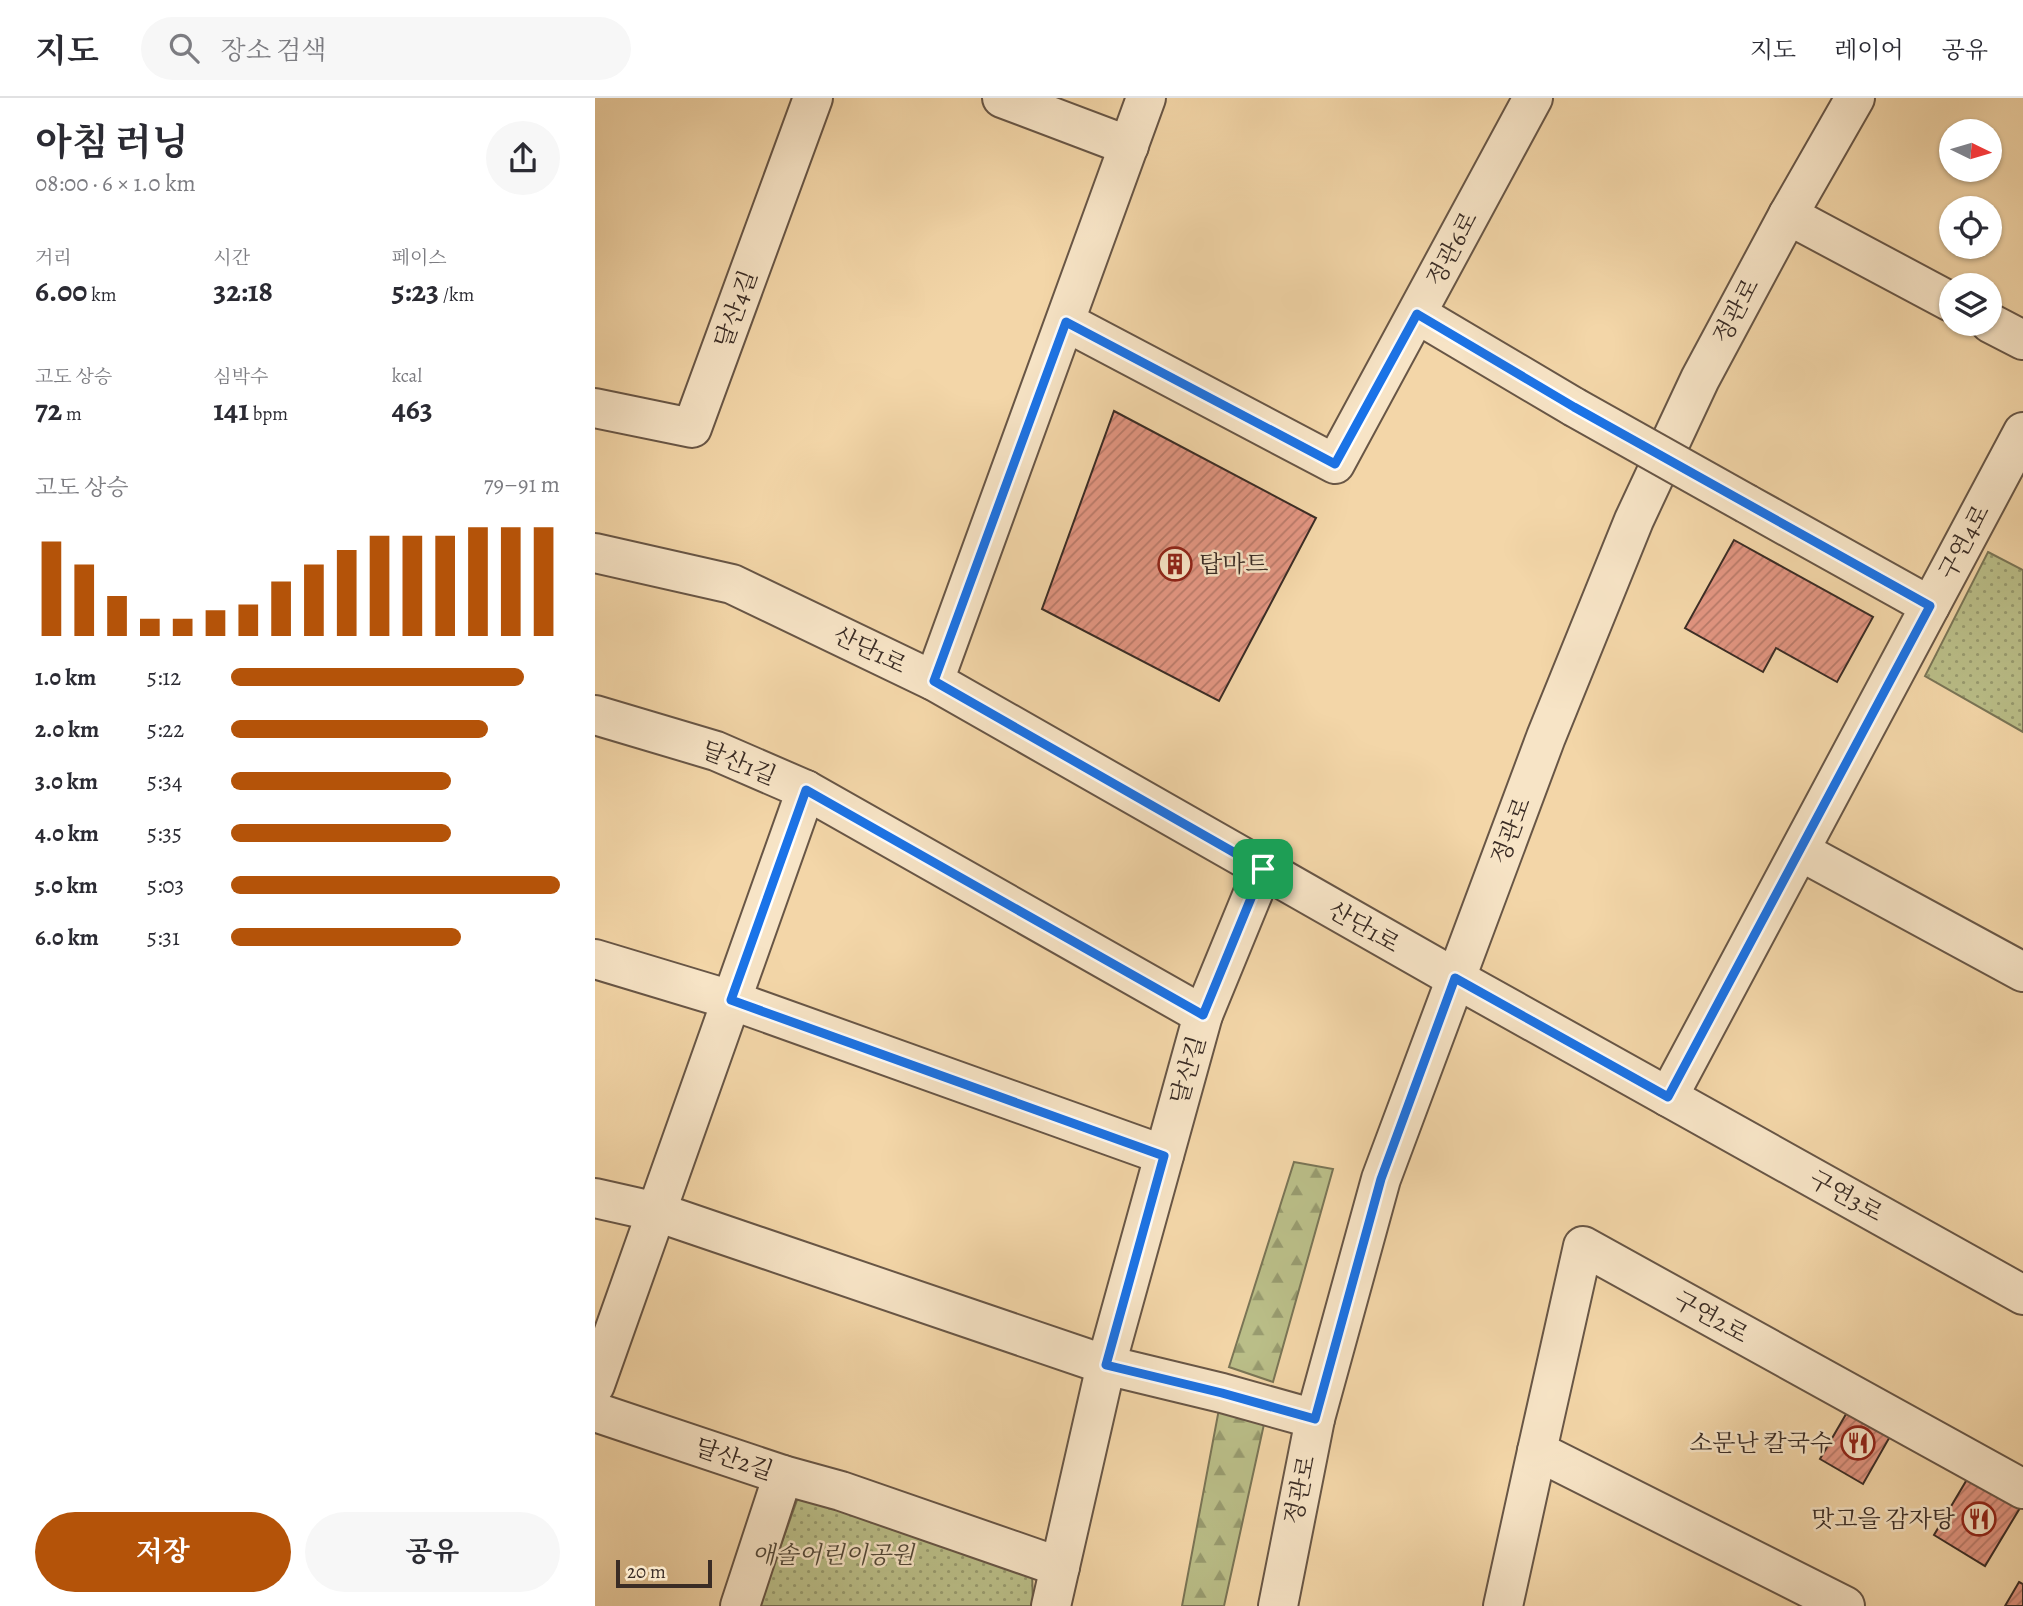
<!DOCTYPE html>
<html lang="ko">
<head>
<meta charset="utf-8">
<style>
  body { margin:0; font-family:Alegreya,"Noto Serif KR",serif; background:#f7f7f7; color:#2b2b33; height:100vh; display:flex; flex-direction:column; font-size:26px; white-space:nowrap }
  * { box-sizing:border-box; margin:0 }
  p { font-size:23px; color:#7c7c81 }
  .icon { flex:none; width:38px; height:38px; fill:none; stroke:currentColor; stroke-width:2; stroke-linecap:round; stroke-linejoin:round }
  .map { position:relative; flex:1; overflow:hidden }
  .drawer { display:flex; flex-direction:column; background:#fff; width:595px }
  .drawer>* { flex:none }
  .needle { width:46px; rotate:95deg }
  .fabs { position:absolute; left:1344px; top:21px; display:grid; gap:14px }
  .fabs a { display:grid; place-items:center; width:63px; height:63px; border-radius:50%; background:#fff; box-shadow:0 2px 5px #0004; font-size:35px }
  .scale { position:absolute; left:21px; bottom:18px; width:96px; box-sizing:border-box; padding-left:7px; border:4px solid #3a2c25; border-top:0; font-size:19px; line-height:24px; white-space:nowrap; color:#3a2c25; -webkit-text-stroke:5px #f7e4c6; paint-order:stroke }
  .pin { position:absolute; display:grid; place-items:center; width:60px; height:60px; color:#fff; margin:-30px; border-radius:14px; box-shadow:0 4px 10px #0006 }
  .round { display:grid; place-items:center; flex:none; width:74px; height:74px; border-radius:37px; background:#f7f7f7 }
  .headline { display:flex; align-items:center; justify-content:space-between; height:119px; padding:0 35px }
  h1 { font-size:38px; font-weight:700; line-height:52px }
  .metrics { display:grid; grid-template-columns:repeat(3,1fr); gap:10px; height:119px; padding:7px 35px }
  .metrics div { display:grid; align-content:center }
  .metrics b { font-size:30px; font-weight:700 }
  .metrics small { font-size:19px; font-weight:400 }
  .metrics p { font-size:19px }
  .chart { height:196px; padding:14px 35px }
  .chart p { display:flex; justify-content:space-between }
  .chart svg { width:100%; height:126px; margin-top:7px; stroke:#b45309; stroke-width:6 }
  .action { display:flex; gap:14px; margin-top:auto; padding:14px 35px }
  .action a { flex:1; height:80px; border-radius:42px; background:#b45309; color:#fff; font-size:28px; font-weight:700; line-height:80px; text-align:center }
  .action a+a { background:#f7f7f7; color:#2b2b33 }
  ul { padding:0 35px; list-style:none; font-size:23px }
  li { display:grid; grid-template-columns:112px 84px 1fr; align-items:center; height:52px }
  li i { height:18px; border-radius:9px; background:#b45309 }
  header { display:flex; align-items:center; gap:42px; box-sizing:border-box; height:98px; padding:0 35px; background:#fff; border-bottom:2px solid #e1e1e2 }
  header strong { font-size:33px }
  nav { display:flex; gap:38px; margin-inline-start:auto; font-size:24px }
  .search { width:490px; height:63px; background:#f7f7f7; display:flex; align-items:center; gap:18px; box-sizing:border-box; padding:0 24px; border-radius:38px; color:#7c7c81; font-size:26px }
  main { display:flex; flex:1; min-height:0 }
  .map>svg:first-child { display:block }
</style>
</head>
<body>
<header>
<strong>지도</strong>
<div class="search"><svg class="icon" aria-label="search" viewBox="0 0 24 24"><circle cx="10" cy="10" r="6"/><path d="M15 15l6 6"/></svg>장소 검색</div>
<nav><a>지도</a><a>레이어</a><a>공유</a></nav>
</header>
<main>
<section class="drawer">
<div class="headline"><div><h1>아침 러닝</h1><p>08:00 · 6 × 1.0 km</p></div><a class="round"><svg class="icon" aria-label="share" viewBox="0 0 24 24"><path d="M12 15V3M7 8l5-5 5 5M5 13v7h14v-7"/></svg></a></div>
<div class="metrics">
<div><p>거리</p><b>6.00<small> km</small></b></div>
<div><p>시간</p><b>32:18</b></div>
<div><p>페이스</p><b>5:23<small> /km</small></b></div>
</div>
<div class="metrics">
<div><p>고도 상승</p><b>72<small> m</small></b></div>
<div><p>심박수</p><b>141<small> bpm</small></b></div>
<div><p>kcal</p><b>463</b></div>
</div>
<div class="chart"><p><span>고도 상승</span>79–91 m</p>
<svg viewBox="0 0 160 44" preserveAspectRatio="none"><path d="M5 44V11M15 44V19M25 44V30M35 44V38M45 44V38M55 44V35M65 44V33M75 44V25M85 44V19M95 44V14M105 44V9M115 44V9M125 44V9M135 44V6M145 44V6M155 44V6"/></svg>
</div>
<ul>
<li><b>1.0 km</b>5:12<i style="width:89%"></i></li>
<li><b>2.0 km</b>5:22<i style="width:78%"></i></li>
<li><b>3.0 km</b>5:34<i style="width:67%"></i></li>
<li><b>4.0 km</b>5:35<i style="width:67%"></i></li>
<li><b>5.0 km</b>5:03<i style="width:100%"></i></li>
<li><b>6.0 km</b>5:31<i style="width:70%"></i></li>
</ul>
<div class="action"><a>저장</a><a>공유</a></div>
</section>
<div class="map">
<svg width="1428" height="1508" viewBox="0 0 1428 1508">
  <defs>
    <pattern id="forest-firs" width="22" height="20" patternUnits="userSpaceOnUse" patternTransform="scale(1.75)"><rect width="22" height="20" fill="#babe88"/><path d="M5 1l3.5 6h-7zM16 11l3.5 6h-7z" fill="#989b6f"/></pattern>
    <pattern id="park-dots" width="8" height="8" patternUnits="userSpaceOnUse" patternTransform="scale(1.75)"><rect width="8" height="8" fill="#babe88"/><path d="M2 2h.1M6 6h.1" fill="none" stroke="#989b6f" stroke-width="1.8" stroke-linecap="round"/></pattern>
    <pattern id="building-hatch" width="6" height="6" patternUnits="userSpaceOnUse" patternTransform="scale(1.75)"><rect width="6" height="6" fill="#e29581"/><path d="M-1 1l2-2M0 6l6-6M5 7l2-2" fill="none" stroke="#b87a69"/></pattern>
  </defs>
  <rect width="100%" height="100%" fill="#f3d6a8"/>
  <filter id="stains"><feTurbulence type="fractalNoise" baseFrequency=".00286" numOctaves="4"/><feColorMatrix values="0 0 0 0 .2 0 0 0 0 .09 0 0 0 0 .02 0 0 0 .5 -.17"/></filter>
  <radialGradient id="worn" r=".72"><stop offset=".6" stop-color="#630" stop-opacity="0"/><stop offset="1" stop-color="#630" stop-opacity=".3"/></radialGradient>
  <g fill="url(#forest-firs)" stroke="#7a7556" stroke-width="2">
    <polygon points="699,1064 738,1071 678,1284 634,1269"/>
    <polygon points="627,1295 673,1308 629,1508 587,1508"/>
  </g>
  <g fill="url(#park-dots)" stroke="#7a7556" stroke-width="2">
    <polygon points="1393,454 1428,472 1428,634 1330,578"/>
    <polygon points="206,1391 437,1472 438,1508 164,1508"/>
  </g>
  <g fill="url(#building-hatch)" stroke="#3a2c25" stroke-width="2">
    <polygon points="519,313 721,420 624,603 447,511"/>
    <polygon points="1139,442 1278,519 1242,584 1181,550 1168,574 1090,530"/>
    <polygon points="1258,1304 1301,1328 1268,1386 1225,1361"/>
    <polygon points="1377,1373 1428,1405 1390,1468 1339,1437"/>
    <polygon points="1424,1484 1428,1486 1428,1508 1410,1508"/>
  </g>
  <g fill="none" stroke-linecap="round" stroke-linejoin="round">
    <defs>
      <g id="minor">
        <polyline points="407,0 534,48"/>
        <polyline points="1193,117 1356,204"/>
        <polyline points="822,216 979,309"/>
        <polyline points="471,224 740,366 938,0"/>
        <polyline points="1395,225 1428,242"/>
        <polyline points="0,310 97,330 218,0"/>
        <polyline points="1152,406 1335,508"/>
        <polyline points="0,455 137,486 339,583 860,880 1428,1197"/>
        <polyline points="339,583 551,0"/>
        <polyline points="0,617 121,653 211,692 608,917"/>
        <polyline points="1205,753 1428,874"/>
        <polyline points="0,861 136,902 569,1057"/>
        <polyline points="1073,999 1428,334"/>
        <polyline points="0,1100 62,1114 511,1267 627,1295 720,1321"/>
        <polyline points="0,1287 211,692"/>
        <polyline points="0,1314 188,1377 246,1393 465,1469"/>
        <polyline points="145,1508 188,1377"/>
        <polyline points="456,1508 511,1267 608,917 668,771"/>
        <polyline points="683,1508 720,1321 786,1081 951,639 1039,422 1105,281 1193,117 1260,0"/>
        <polyline points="908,1508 942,1353"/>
        <polyline points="1250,1508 942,1353 988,1148 1428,1391"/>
      </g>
    </defs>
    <use href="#minor" stroke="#685646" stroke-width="42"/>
    <use href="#minor" stroke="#f7e4c6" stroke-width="38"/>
    <defs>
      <polyline id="minor-bridge" points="979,309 1152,406"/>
    </defs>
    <use href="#minor-bridge" stroke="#685646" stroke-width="42" stroke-linecap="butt"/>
    <use href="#minor-bridge" stroke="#f7e4c6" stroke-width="38"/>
  </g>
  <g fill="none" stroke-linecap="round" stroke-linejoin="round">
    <defs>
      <polygon id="route" points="822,216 979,309 1335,508 1073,999 860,880 786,1081 720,1321 627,1295 511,1267 569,1058 136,902 211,692 608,917 668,771 339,583 471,224 740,366"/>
    </defs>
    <use href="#route" stroke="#fff" stroke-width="14"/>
    <use href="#route" stroke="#1a73e8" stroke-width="9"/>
  </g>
  <defs>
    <symbol id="building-ring" viewBox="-11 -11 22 22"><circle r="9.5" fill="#f7e4c6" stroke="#8f2418" stroke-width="1.5"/><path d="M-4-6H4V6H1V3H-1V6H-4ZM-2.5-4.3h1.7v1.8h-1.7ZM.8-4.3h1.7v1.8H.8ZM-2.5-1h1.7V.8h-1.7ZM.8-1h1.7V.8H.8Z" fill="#8f2418"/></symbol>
    <symbol id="restaurant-ring" viewBox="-11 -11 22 22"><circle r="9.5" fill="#f7e4c6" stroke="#8f2418" stroke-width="1.5"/><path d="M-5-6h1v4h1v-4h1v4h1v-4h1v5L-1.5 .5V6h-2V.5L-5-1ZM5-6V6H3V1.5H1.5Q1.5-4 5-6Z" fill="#8f2418"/></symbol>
  </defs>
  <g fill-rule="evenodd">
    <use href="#building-ring" x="561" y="447" width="38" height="38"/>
    <use href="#restaurant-ring" x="1244" y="1326" width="38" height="38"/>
    <use href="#restaurant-ring" x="1365" y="1402" width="38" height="38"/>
  </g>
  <g text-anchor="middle" stroke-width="5" stroke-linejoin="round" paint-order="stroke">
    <g font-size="24" fill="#3a2c25" stroke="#f7e4c6">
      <text transform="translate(857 151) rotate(-62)" y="8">정관6로</text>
      <text transform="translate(141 211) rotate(-70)" y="8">달산4길</text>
      <text transform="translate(1141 213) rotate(-62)" y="8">정관로</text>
      <text transform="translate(1369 444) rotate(-62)" y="8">구연4로</text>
      <text transform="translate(275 552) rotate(26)" y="8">산단1로</text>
      <text transform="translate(144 665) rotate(22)" y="8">달산1길</text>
      <text transform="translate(916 733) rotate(-69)" y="8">정관로</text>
      <text transform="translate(769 829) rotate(30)" y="8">산단1로</text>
      <text transform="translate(593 972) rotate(-74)" y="8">달산길</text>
      <text transform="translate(1251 1098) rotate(29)" y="8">구연3로</text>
      <text transform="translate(1116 1219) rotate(29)" y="8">구연2로</text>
      <text transform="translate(139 1361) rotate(19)" y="8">달산2길</text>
      <text transform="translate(705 1392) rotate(-78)" y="8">정관로</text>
    </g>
    <g font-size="24" fill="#3a2c25" stroke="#f7e4c6" text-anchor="end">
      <text x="604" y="474" text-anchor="start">탑마트</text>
      <text x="1238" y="1353">소문난 칼국수</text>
      <text x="1360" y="1429">맛고을 감자탕</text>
    </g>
    <g font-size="24" font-style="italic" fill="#544939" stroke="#f7e4c6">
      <text x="238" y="1465">애솔어린이공원</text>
    </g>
  </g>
  <rect width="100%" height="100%" filter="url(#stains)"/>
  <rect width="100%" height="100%" fill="url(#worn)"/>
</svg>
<div class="fabs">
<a><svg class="needle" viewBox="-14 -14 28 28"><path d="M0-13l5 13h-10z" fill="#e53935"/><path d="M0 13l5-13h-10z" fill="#7c7c81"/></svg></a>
<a><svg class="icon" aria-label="locate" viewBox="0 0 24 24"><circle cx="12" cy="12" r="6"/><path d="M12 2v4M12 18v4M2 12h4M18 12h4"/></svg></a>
<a><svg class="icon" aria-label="layers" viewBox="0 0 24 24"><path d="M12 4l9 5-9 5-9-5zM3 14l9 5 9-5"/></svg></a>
</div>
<div class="scale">20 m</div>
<div class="pin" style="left:668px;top:771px;background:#1e9e55"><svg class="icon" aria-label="arrive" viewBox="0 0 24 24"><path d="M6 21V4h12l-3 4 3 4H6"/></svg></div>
</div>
</main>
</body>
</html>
